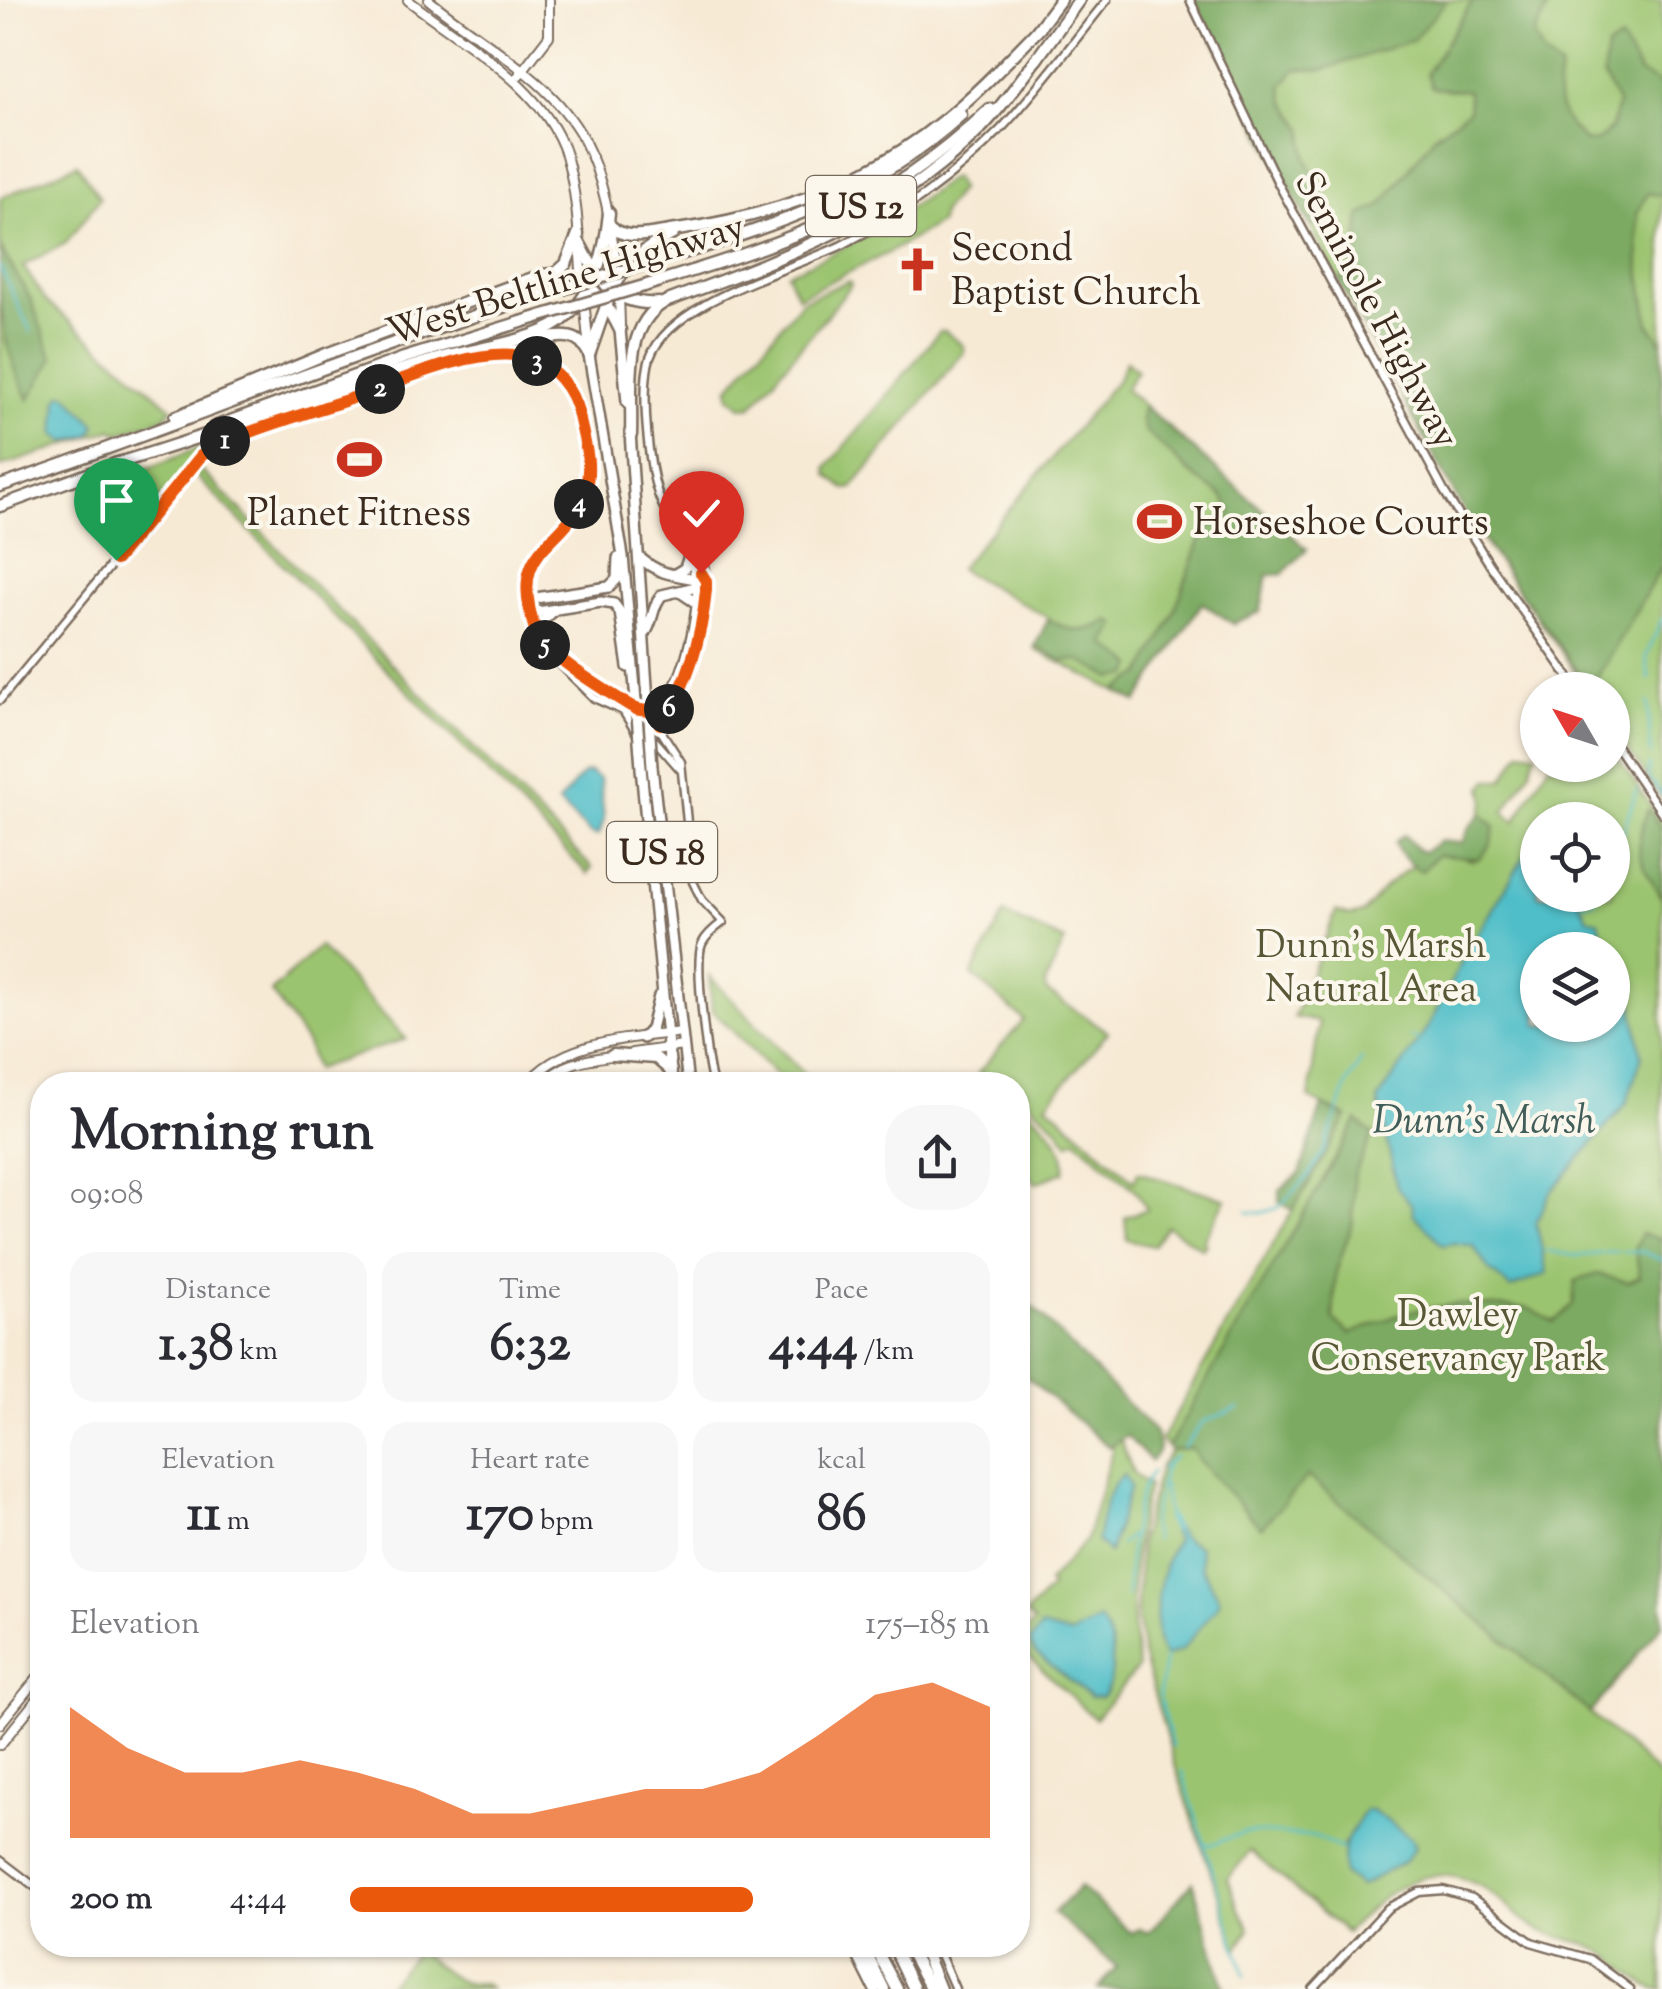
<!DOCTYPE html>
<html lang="en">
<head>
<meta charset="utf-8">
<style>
  body { margin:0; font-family:"Sorts Mill Goudy",serif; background:#f7f7f7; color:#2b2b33; height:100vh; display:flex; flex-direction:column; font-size:38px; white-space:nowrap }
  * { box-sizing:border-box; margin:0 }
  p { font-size:32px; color:#7c7c81 }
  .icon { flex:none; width:55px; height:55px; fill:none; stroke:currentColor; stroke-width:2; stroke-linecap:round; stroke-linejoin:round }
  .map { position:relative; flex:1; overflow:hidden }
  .sheet { position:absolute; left:30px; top:1072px; width:1000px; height:885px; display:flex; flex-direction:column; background:#fff; border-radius:40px; box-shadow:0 2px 8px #0004 }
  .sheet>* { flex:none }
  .needle { width:65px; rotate:309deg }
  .controls { position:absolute; left:1520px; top:672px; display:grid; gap:20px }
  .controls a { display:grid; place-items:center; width:110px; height:110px; border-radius:50%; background:#fff; box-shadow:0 2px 8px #0004; font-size:50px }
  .pin { position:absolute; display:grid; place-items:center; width:85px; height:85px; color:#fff; margin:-102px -42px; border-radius:50% 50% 50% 0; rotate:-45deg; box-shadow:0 0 10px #0007 }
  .pin .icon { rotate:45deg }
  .km { position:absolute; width:50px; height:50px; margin:-25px; border-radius:50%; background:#222; color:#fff; font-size:28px; line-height:50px; text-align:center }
  .round { display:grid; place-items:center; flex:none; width:105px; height:105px; border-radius:40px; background:#f7f7f7 }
  .head { display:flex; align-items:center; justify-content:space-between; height:170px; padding:0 40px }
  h1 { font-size:55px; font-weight:700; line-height:75px }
  .stats { display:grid; grid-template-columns:repeat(3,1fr); gap:15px; height:170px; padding:10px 40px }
  .stats div { display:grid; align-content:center; border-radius:25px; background:#f7f7f7; text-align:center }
  .stats b { font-size:50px; font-weight:700 }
  .stats small { font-size:28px; font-weight:400 }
  .stats p { font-size:28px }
  .chart { height:280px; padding:20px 40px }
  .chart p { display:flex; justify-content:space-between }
  .chart svg { width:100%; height:180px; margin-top:10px; fill:#ea580c; opacity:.7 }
  ul { padding:0 40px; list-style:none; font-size:32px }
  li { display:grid; grid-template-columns:160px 120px 1fr; align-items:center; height:75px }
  li i { height:25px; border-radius:12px; background:#ea580c }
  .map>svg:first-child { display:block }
</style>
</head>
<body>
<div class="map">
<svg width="1662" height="1989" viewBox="0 0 1662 1989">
  <rect width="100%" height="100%" fill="#fbf7ec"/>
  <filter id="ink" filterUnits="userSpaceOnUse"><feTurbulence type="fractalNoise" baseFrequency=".01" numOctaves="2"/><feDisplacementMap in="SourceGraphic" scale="20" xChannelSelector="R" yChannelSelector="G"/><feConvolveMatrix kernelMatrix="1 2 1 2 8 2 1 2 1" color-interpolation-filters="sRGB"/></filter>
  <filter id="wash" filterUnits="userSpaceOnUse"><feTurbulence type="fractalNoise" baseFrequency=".0048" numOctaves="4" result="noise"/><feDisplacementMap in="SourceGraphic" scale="40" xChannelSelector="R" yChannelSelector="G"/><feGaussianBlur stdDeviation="2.25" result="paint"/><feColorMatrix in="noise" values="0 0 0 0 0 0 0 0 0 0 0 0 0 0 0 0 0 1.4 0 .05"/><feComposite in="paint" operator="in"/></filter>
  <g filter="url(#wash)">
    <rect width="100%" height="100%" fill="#f7ead5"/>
    <g fill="#9bc470" stroke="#6b7747" stroke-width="2.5" fill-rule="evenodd">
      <polygon points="1194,0 1662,0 1662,800 1613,728 1612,690 1588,690 1469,520 1339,282"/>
      <polygon points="77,164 100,198 66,243 23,266 46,301 172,408 164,418 118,434 113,429 0,467 0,269 50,352 30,298 0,247 0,198"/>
      <path d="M 952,177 L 960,189 L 942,212 L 940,223 L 888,253 L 798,297 L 787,273 C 848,249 899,217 952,177 Z"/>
      <polygon points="848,281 851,284 849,288 752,406 743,407 730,397 729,388 802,301"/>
      <polygon points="940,331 945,331 964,346 964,352 852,488 845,489 828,475 827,468"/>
      <polygon points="1126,361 1137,371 1125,389 1307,549 1282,574 1268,575 1260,612 1233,623 1202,603 1137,702 1034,649 1049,618 959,569 1118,379"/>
      <polygon points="199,448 202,450 137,526 131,520 116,481"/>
      <polygon points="199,468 592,868 588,874 194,474"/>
      <path d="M 1521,751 L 1536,753 L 1530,771 L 1504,812 L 1515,822 L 1548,765 L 1612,765 L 1613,751 L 1662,822 L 1662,1624 L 1590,1713 L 1662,1778 L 1662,1989 C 1641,1989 1623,1964 1605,1953 C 1583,1940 1555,1939 1533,1927 C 1514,1915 1498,1895 1478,1885 C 1422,1857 1382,1895 1346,1933 L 1250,1851 L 1228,1878 L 1238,1907 L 1250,1928 L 1237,1950 L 1175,1766 L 1142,1652 L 1137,1613 L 1140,1540 L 1160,1466 L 1171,1451 L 1161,1440 L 1346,1117 L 1309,1098 L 1319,1022 L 1294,1017 L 1336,911 L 1350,916 L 1363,913 L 1386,886 L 1412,866 L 1422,870 L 1437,855 L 1457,855 L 1474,861 L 1495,827 L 1481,814 L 1485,800 L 1483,787 L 1488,780 L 1503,780 ZM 1538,820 L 1612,820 L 1612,895 L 1538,895 ZM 1538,950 L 1612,950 L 1612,1025 L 1538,1025 ZM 1183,1538 L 1199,1546 L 1201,1567 L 1214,1590 L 1158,1644 C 1158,1619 1158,1549 1183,1538 ZM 1372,1810 L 1411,1838 L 1415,1847 L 1404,1862 L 1360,1886 L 1344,1874 L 1343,1845 Z"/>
      <polygon points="1004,914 1065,941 1045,984 1046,991 1108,1032 1047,1104 1134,1181 1138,1172 1226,1199 1203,1241 1206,1244 1203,1249 1167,1226 1153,1246 1127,1240 1125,1217 1147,1209 1136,1191 1076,1139 1068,1143 1058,1128 1018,1092 1018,1085 1004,1085 978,1073 1024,1020 972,975"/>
      <polygon points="319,946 406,1039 315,1069 307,1044 271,992"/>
      <polygon points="709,976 815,1085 786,1085 712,1010"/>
      <path d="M 1018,1102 C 1040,1118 1069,1143 1064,1172 L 1036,1183 L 1018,1165 Z"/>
      <path d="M 1121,1440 L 1133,1473 L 1148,1486 C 1132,1544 1128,1608 1138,1667 L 1095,1719 L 1018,1647 L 1018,1641 L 1034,1622 L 1026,1614 L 1052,1587 L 1048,1583 L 1086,1540 L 1114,1444 Z"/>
      <path d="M 418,1950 C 438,1966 456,1988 484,1984 L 490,1989 L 384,1989 Z"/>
    </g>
    <g fill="#7caa62" stroke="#5c6a40" stroke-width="2.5">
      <polygon points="1194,0 1447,0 1413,40 1322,70 1296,69 1282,86 1285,101 1304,129 1306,157 1328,208 1330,226 1309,225"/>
      <path d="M 1473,0 L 1547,0 L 1548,6 L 1534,35 L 1544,56 L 1560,68 C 1554,106 1558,115 1585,142 L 1598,141 L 1612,127 L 1618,103 L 1603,76 L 1607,48 L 1621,40 L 1640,73 L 1662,85 L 1662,196 L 1648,193 L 1637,214 L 1639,264 L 1649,323 L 1662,343 L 1662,566 L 1590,690 L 1469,520 L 1339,282 L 1356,261 L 1361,215 L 1381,206 L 1435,135 L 1469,110 L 1468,91 L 1432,88 L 1427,73 Z"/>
      <path d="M 0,247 L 30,298 L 53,359 L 29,400 C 0,343 0,311 0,247 Z"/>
      <polygon points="1144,406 1307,549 1282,574 1268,575 1260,612 1233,623 1202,603 1137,702 1116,691 1142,674 1172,618 1202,535 1216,521 1230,517 1232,511 1222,496 1196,478 1145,431 1141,418"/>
      <path d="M 1048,620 C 1076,633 1081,634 1110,621 L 1116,624 L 1105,644 L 1134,665 L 1130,675 L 1113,678 L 1078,660 L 1064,661 L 1035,646 Z"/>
      <path d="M 1648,809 L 1662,830 L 1662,899 C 1640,860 1631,853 1648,809 Z"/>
      <path d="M 1481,814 L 1495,827 L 1491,844 L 1479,859 L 1437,855 L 1422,871 C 1410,865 1398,855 1395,842 L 1404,835 L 1418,850 L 1424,852 L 1440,841 L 1462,843 L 1468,829 Z"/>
      <polygon points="1322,1105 1347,1117 1293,1210 1279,1202 1280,1190 1300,1173"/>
      <polygon points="1357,1121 1373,1134 1354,1175 1353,1222 1336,1272 1333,1319 1350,1334 1406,1312 1456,1304 1528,1308 1554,1322 1573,1304 1575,1281 1598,1274 1628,1282 1640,1277 1635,1248 1641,1234 1662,1239 1662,1624 1590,1713 1308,1476 1261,1528 1199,1461 1192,1448 1171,1451 1168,1447"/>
      <path d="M 1025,1299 L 1153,1430 C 1160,1444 1163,1450 1150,1461 L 1127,1436 L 1109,1447 L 1018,1370 L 1018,1306 Z"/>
      <polygon points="1193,1882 1224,1989 1098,1989 1117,1967 1053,1913 1080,1887 1131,1933 1140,1929 1148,1933"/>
    </g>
    <g fill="#50bec8" stroke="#467473" stroke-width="2.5" fill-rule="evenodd">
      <polygon points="62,394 67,395 96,425 91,435 66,442 55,434 58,399"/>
      <polygon points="589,772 600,779 604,819 599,835 591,834 558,803 583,774"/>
      <path d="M 1533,842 L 1537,842 L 1538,895 L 1576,895 L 1587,918 L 1599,921 L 1602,935 L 1625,961 L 1642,1056 L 1626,1104 L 1550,1193 L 1536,1222 L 1547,1273 L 1511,1288 L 1489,1270 L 1473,1246 L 1455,1243 L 1443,1245 L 1413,1214 L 1412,1205 L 1397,1187 L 1378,1100 L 1428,1027 L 1464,957 ZM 1538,950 L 1612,950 L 1612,1025 L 1538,1025 Z"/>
      <path d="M 1124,1475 L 1130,1487 L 1109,1553 L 1097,1541 C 1101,1521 1106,1485 1124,1475 Z"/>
      <path d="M 1176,1528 L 1183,1538 L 1199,1547 L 1201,1567 L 1219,1598 L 1218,1605 L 1182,1650 L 1165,1657 C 1148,1632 1159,1565 1176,1541 L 1172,1530 Z"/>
      <path d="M 1099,1620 C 1115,1637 1117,1680 1102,1697 L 1091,1697 L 1035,1653 L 1029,1643 L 1041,1627 L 1071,1635 Z"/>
      <path d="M 1365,1810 L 1372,1810 L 1411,1838 L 1415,1847 L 1404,1862 L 1360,1886 L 1344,1874 C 1340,1843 1349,1835 1365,1810 Z"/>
    </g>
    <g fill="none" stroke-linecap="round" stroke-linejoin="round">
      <g stroke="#50bec8" stroke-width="2.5">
        <polyline points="0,267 31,332"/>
        <polyline points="1649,679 1646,657 1662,619"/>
        <polyline points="1648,702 1651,754"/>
        <polyline points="1649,765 1648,777 1662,795"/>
        <polyline points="1571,820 1579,799"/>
        <polyline points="1612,865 1637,789"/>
        <polyline points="1581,903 1593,902 1599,895"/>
        <polyline points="1458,953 1464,957"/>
        <polyline points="1410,1037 1419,1040"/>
        <polyline points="1247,1212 1261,1213 1278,1208 1309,1175 1324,1151 1347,1084 1362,1059"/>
        <polyline points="1545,1251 1577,1256 1618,1252"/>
        <polyline points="1623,1252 1643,1252 1662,1260"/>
        <polyline points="1183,1448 1203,1422 1239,1408"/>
        <polyline points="1161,1469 1175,1456"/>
        <polyline points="1163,1485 1168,1518"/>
        <polyline points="1155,1540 1151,1523 1166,1464"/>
        <polyline points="1120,1544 1130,1536"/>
        <path d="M 1127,1597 C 1128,1568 1133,1491 1152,1472"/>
        <polyline points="1165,1657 1159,1696 1172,1746"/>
        <polyline points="1182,1771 1204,1843 1210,1845 1245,1832 1315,1836 1342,1849"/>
        <polyline points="1204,1844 1245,1976"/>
      </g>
      <polyline stroke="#50bec8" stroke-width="6" points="1168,1518 1174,1529"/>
    </g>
  </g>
  <g filter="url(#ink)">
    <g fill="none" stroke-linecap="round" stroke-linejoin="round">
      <defs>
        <g id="tertiary">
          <polyline points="1190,0 1279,185 1444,491 1490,565 1578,690"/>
          <polyline points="695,555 706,580"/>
          <polyline points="557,657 638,710"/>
          <polyline points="0,700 195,463 215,445 469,360 514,355 527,357 551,369 570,392 576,406 588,472 578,504 530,566 528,586 532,619 537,635 559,663 594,698 623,711 637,734"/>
          <path d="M 646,710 C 657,705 665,701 671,691 C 685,670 697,615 696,590 C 695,571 690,553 683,536"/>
          <polyline points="652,737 680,769"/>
          <polyline points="1612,740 1662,813"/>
          <path d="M 713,1085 C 707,1064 694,962 702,944 C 706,935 715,928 723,922 L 702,900 L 693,882 L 681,762 L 659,728 C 681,682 716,625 705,570 C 700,544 677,530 664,508 C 648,479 640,389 650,358 C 670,301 791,270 842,245 C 900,216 955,176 1001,129 C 1039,89 1072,43 1107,0"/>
          <polyline points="0,1860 42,1892"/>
          <polyline points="936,1945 955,1989"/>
          <polyline points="1313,1989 1388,1908 1419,1892 1443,1890 1472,1898 1531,1942 1590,1959 1630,1989"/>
        </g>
        <g id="secondary">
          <path d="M 408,0 C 462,43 544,85 566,155 C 578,196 579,243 582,286"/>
          <path d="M 429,0 C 480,42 552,79 584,140 C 606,183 611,229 618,275"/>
          <polyline points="519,75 549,36 549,0"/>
          <polyline points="619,294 620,325"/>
          <polyline points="584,299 589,350"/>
          <polyline points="632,1053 683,1046"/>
          <path d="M 526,1085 C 562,1040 628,1039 682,1032"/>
          <path d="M 541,1085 C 563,1061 588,1059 618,1055"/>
          <polyline points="0,1724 42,1672"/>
          <polyline points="0,1745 42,1693"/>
        </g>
        <g id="trunk">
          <polyline points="620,330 627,402"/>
          <polyline points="589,355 623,556 635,688"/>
          <polyline points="630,432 647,687"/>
          <path d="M 639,557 C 661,577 679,575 707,581"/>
          <polyline points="675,574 685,568 690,553"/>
          <polyline points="680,592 695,602"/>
          <polyline points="529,599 609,587 617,579 618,558"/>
          <polyline points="531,613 601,602 614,604 620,612 628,667"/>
          <path d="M 644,635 C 654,622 651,607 662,595 L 696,587 L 707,581"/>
          <polyline points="541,642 544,620 554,610"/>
          <polyline points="652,767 688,1085"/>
          <polyline points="641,768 669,1057"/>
          <polyline points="643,1038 651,1029 659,996"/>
        </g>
        <g id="motorway">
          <polyline points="1036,32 1060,0"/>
          <polyline points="1036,60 1079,0"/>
          <path d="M 611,226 C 626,243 657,232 677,230 C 775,216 868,182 945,119 C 979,92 1009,59 1040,28"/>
          <path d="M 579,242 C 599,279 611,306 659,303"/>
          <path d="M 659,260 C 770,229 874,194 961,115"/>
          <polyline points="556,273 566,264 578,234"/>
          <path d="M 644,286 C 786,242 879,214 990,109"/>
          <path d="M 535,340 C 558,337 577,330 589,354"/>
          <path d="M 589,355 C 610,298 613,262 673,234"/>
          <path d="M 175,417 L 326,354 L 541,275 C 583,269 603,295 620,330"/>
          <polyline points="214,427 404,358 544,315"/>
          <path d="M 631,435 C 633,392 621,327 665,302 C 776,260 881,224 969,140 C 995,116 1016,86 1038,57"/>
          <path d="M 115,464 C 226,431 333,388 444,357 C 475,349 536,340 560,322 C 594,296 605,254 609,213"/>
          <path d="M 0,486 C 187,423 369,345 559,290"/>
          <polyline points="0,506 118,463"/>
          <polyline points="613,1055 656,1058 671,1071"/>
          <polyline points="669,1057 672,1085"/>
          <polyline points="853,1945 875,1989"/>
          <polyline points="862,1945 884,1989"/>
          <polyline points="874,1945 897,1989"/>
          <polyline points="893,1945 914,1989"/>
          <polyline points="907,1945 931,1989"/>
          <polyline points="922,1945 940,1989"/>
        </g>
      </defs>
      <use href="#tertiary" stroke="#7d6d5e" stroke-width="11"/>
      <use href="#secondary" stroke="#7d6d5e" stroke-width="12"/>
      <use href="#trunk" stroke="#7d6d5e" stroke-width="14"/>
      <use href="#motorway" stroke="#7d6d5e" stroke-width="15"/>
      <use href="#tertiary" stroke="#fff" stroke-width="6"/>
      <use href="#secondary" stroke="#fff" stroke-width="8"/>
      <use href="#trunk" stroke="#fff" stroke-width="9"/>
      <use href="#motorway" stroke="#fff" stroke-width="10"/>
      <defs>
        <g id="trunk-bridge">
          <polyline points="647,687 652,767"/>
          <polyline points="635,688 641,768"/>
        </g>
        <g id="motorway-bridge">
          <polyline points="559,290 659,260"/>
          <polyline points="544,315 644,286"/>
        </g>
      </defs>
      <use href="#trunk-bridge" stroke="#7d6d5e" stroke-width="14" stroke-linecap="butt"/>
      <use href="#motorway-bridge" stroke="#7d6d5e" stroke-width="15" stroke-linecap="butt"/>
      <use href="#trunk-bridge" stroke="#fff" stroke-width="9"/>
      <use href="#motorway-bridge" stroke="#fff" stroke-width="10"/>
    </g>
  </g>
  <g fill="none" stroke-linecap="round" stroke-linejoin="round" filter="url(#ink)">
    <defs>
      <path id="route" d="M 116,560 L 201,456 L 215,446 C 256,428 301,415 344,401 C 392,385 476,344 526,357 C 554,364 573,389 579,416 C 584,440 593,465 585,490 C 567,551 506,540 535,630 C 543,654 611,694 634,708 C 641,712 647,709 655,713 L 660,724 C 688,687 702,635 706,590 L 706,581 L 701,573"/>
    </defs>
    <use href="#route" stroke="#fff" stroke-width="20"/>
    <use href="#route" stroke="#ea580c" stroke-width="12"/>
  </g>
  <defs>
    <symbol id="church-bare" viewBox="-9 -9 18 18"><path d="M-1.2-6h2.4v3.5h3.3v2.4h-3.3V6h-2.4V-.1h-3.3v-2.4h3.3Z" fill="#c8321e" stroke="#fbf7ec" stroke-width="2.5" paint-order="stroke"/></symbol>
    <symbol id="stadium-bare" viewBox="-9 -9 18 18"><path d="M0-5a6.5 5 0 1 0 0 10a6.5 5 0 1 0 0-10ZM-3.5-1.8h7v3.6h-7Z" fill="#c8321e" stroke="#fbf7ec" stroke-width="2.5" paint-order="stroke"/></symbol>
  </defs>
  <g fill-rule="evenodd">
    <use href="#church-bare" x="886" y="238" width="63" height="63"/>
    <use href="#stadium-bare" x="328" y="428" width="63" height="63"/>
    <use href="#stadium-bare" x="1128" y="490" width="63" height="63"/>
  </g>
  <g text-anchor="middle" stroke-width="8" stroke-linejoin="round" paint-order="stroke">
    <g fill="#fbf7ec" stroke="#75685c" stroke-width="2.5">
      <rect x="806" y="176" width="110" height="60" rx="8"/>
      <rect x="607" y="822" width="110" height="60" rx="8"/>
    </g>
    <g font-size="35" font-weight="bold" fill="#3b2a1e">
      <text x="861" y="218">US 12</text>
      <text x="662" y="864">US 18</text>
    </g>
    <g font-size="38" fill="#3b2a1e" stroke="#fbf7ec" text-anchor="start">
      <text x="951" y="260">Second<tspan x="951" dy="44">Baptist Church</tspan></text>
      <text x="359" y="525" text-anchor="middle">Planet Fitness</text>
      <text x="1193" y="534">Horseshoe Courts</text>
    </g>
    <g font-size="38" fill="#3b2a1e" stroke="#fbf7ec">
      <text transform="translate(565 278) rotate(-17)" y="13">West Beltline Highway</text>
      <text transform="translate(1378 309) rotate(62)" y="13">Seminole Highway</text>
    </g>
    <g font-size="38" fill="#585837" stroke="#fbf7ec">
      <text x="1371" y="957">Dunn's Marsh<tspan x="1371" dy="44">Natural Area</tspan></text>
      <text x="1458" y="1326">Dawley<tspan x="1458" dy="44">Conservancy Park</tspan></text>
    </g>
    <g font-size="40" font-style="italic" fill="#425e5a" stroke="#fbf7ec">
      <text x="1484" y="1133">Dunn's Marsh</text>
    </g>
  </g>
</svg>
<div class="controls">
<a><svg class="needle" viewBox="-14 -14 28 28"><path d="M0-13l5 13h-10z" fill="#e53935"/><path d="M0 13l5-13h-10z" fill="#7c7c81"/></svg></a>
<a><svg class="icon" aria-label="locate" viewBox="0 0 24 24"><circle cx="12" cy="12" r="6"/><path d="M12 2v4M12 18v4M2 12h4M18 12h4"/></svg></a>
<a><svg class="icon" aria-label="layers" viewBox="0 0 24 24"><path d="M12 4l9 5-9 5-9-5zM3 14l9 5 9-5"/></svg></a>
</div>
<div class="pin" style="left:116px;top:560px;background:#1e9e55"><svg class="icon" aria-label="arrive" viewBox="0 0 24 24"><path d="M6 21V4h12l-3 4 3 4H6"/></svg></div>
<div class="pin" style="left:701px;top:573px;background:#d93025"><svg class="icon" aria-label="check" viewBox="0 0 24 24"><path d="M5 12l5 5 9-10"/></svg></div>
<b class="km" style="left:225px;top:441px">1</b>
<b class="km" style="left:380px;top:389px">2</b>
<b class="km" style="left:537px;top:361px">3</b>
<b class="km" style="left:579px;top:504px">4</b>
<b class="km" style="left:545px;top:645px">5</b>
<b class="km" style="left:669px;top:709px">6</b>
<section class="sheet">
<div class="head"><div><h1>Morning run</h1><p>09:08</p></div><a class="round"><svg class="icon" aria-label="share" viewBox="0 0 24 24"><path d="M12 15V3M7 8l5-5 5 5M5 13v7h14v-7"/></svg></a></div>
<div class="stats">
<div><p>Distance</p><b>1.38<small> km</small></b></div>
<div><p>Time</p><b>6:32</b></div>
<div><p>Pace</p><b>4:44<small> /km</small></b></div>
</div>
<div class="stats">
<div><p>Elevation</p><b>11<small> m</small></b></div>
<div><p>Heart rate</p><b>170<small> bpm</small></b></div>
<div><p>kcal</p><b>86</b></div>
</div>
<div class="chart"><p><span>Elevation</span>175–185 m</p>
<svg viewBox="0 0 160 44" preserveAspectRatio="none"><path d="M0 44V12L10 22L20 28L30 28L40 25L50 28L60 32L70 38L80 38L90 35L100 32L110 32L120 28L130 19L140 9L150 6L160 12V44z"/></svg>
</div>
<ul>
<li><b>200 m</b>4:44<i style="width:63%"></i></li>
</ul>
</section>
</div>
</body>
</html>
